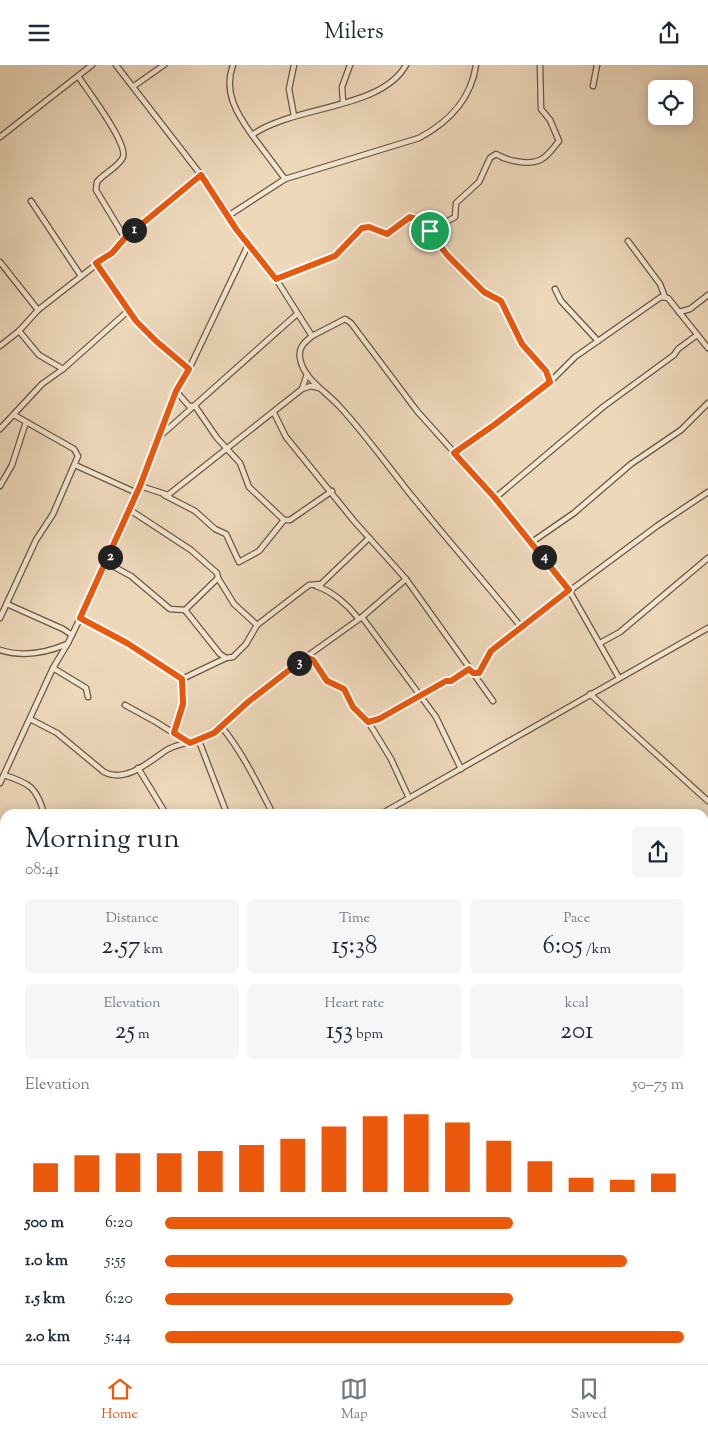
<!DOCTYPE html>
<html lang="en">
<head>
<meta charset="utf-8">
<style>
  body { margin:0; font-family:"Sorts Mill Goudy",serif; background:#f6f6f7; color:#1f2937; height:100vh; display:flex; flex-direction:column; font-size:19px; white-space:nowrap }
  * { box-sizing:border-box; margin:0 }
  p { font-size:16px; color:#747a83 }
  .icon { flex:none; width:28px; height:28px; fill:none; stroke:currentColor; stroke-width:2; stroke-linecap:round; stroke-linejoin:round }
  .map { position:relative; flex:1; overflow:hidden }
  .panel { position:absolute; left:0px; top:744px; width:709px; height:556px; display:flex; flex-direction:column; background:#fff; border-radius:15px 15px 0 0; box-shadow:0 2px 12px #0003 }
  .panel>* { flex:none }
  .tools { position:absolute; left:648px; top:15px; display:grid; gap:10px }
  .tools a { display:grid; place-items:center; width:45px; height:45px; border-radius:8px; background:#fff; box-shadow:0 2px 12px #0003; font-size:25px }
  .pin { position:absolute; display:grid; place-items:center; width:42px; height:42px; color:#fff; margin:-21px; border:2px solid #fff; border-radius:50%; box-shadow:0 1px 5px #0007 }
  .km { position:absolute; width:25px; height:25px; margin:-12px; border-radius:50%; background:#222; color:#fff; font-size:14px; line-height:25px; text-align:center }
  .round { display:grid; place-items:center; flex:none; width:52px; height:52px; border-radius:8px; background:#f6f6f7 }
  .summary { display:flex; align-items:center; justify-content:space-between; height:85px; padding:0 25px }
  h1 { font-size:28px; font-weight:600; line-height:38px }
  .stats { display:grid; grid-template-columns:repeat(3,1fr); gap:8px; height:85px; padding:5px 25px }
  .stats div { display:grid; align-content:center; border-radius:8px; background:#f6f6f7; text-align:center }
  .stats b { font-size:25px; font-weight:600 }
  .stats small { font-size:14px; font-weight:400 }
  .stats p { font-size:14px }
  .chart { height:140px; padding:10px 25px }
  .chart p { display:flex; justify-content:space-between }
  .chart svg { width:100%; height:90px; margin-top:5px; stroke:#ea580c; stroke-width:6 }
  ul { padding:0 25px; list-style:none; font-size:16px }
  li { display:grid; grid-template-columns:80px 60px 1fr; align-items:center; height:38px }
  li i { height:12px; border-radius:6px; background:#ea580c }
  header { display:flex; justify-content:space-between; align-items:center; height:65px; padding:0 25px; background:#fff; font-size:22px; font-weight:600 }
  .menu { display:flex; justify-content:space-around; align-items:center; height:70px; border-top:1px solid #e0e1e3; background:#fff; font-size:14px; color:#747a83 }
  .menu a { display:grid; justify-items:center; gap:2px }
  .menu .on { color:#ea580c }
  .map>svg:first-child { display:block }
</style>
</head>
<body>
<header><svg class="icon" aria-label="menu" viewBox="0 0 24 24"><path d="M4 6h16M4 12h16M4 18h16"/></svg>Milers<svg class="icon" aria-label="share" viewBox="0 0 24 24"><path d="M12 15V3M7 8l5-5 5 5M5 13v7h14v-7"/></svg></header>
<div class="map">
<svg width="708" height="1299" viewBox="0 0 708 1299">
  <rect width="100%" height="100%" fill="#edd8ba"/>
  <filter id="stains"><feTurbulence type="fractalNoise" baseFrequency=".004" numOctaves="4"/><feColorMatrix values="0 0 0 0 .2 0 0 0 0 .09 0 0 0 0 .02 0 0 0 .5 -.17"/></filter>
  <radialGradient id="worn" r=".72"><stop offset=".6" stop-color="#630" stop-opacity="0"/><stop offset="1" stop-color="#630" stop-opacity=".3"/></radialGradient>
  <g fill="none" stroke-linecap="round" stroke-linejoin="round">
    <defs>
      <g id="street">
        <polyline points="116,0 201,110 236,164 276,214 312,271 345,254 351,258 417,346 495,433 569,525 619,613"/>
        <path d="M 233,0 C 223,27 237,49 252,70"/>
        <polyline points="294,0 289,24 294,51"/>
        <path d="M 78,11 C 87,25 128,78 123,92 C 119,102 104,108 97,117 L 96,125 L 125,173"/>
        <polyline points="134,21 164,0"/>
        <polyline points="593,21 597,0"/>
        <polyline points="343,37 342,22 350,0"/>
        <polyline points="0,72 92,0"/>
        <path d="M 285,114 L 419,73 C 449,57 471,35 476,0"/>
        <polyline points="31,136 81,211"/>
        <path d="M 228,151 L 285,114 L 252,70 C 294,40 381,45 406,0"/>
        <path d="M 430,166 L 455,152 L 456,138 L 479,117 L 490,93 L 496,89 C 507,96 530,101 542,94 C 549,90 554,82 559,76 L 550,55 L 541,44 L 540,0"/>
        <polyline points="628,176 660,219 665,232"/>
        <polyline points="0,197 38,245"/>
        <polyline points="96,198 136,256 156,276 189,304"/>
        <polyline points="276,214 335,191 362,163 369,162 387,169 411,152 415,152 430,166 448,191 484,227 501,236 522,279 546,306 550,317"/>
        <polyline points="555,224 561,236 598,276"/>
        <polyline points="679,247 690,244 708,230"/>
        <polyline points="19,266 39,290 63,304"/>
        <path d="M 312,271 C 305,277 298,282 300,293 C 303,314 327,327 340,342 C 364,368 385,397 407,425 C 444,471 484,516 521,562"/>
        <polyline points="0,281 19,266 38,245 111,188 125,173 201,110"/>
        <polyline points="302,324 307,309"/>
        <polyline points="176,326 189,341 195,341 217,373 240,398 249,422 284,455 290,455 332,426"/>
        <polyline points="274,348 286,372 354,456 406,514 493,636"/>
        <polyline points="0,364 42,319 63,304 128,246"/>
        <polyline points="158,373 297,249"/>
        <polyline points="454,388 494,360 550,317 575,292 661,232 668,233 708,283"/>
        <polyline points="75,400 137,428"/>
        <polyline points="0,421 12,400 26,357"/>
        <polyline points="140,421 168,430 302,324 311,321 319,323"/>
        <polyline points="164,430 195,446 215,464 226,469 239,497 259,486 284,455"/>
        <polyline points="495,433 603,342 674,290 678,284 697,270"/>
        <polyline points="532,477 574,448 631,399 681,365 708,338"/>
        <polyline points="107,498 131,511 170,544 185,545 218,513 217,508 191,485 130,445"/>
        <polyline points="218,513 234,539 257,560"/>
        <path d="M 316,521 C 332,526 348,540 358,553"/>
        <polyline points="7,539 63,564 72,570"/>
        <polyline points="185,545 220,589 226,593 233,592 246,579 257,560 309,520 321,519 369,473"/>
        <polyline points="362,552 436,652 461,704"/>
        <polyline points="0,553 36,475 53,449 78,391 74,384 14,350"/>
        <polyline points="80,553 127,578 182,614 226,593"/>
        <polyline points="600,578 620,567 708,493"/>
        <path d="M 0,585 C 22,592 46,588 67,579"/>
        <polyline points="306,592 362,552 406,514"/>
        <polyline points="53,603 86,623 88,632"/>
        <polyline points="473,608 479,607 491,586 521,562 657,461 708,427"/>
        <polyline points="590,629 708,736"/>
        <polyline points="125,640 156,657 189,678"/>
        <path d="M 30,654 L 57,668 L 104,707 C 125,718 148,698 165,686 C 178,677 197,678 212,669 C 224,662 235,648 246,639 C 265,622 287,608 306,592 L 313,595 L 327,616 L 344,623 L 353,642 L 366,653 L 391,694 L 409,733"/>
        <polyline points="368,657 388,650 446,616 451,617 469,604"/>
        <path d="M 221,661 C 243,688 257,718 273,749"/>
        <polyline points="174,668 183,639 182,614"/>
        <polyline points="199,676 227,749"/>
        <polyline points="138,703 166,749"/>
        <path d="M 4,710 C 29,718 37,722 44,749"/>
        <polyline points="0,718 53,603 68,578 107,498 140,421 176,326 189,304 248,180"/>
        <polyline points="381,749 708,563"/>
        <polyline points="0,826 5,833"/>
        <polyline points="0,932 5,941"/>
        <polyline points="0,964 5,961"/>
        <polyline points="704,1107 708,1110"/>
        <polyline points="0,1130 5,1137"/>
        <polyline points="0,1241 5,1241"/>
        <polyline points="3,1270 3,1299"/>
        <polyline points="122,1295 125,1299"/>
        <polyline points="438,1295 440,1299"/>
      </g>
    </defs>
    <use href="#street" stroke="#6c5641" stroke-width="7"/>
    <use href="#street" stroke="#f3e6d2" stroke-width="4.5"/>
  </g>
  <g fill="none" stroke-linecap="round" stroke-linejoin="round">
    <defs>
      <polygon id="route" points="201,110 236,164 276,214 335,191 362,163 369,162 387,169 410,152 420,155 448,191 484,227 501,236 522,279 546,306 550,317 494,360 454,388 495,433 569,525 491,586 479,608 473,608 469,604 451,616 446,616 379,654 368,657 353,642 344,624 327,616 313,595 306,592 248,637 214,668 190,678 174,668 183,639 182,614 127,578 80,553 140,421 176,326 189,304 156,276 136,256 96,198 112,188 125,173"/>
    </defs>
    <use href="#route" stroke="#fff" stroke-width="10"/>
    <use href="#route" stroke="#ea580c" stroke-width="6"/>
  </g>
  <rect width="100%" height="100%" filter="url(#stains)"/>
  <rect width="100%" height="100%" fill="url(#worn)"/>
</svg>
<div class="tools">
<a><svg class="icon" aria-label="locate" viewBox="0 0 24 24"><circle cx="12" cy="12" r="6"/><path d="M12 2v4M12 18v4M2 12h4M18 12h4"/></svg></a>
</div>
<div class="pin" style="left:430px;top:166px;background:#1e9e55"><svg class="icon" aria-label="arrive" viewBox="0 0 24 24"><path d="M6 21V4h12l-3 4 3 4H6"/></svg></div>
<b class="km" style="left:134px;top:165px">1</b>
<b class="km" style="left:110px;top:492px">2</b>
<b class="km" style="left:299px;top:598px">3</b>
<b class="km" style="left:544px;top:492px">4</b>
<section class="panel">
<div class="summary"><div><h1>Morning run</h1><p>08:41</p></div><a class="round"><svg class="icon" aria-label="share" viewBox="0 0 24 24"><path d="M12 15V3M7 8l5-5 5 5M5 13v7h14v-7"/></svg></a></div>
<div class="stats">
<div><p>Distance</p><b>2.57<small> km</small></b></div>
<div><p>Time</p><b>15:38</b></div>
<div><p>Pace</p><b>6:05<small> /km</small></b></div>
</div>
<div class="stats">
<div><p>Elevation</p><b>25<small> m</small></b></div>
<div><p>Heart rate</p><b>153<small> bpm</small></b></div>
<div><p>kcal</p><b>201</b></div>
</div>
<div class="chart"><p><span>Elevation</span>50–75 m</p>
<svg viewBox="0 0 160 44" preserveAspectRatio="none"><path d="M5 44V30M15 44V26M25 44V25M35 44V25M45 44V24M55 44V21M65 44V18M75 44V12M85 44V7M95 44V6M105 44V10M115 44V19M125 44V29M135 44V37M145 44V38M155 44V35"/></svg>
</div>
<ul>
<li><b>500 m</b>6:20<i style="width:67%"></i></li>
<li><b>1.0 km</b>5:55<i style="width:89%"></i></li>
<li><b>1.5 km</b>6:20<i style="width:67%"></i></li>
<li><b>2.0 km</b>5:44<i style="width:100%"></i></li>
</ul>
</section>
</div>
<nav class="menu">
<a class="on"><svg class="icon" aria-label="home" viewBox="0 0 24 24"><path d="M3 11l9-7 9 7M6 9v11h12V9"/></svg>Home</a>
<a><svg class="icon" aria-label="map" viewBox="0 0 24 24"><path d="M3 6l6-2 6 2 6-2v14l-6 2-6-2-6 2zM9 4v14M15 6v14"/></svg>Map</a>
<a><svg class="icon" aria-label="saved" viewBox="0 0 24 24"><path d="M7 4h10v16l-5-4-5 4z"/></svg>Saved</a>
</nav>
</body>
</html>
